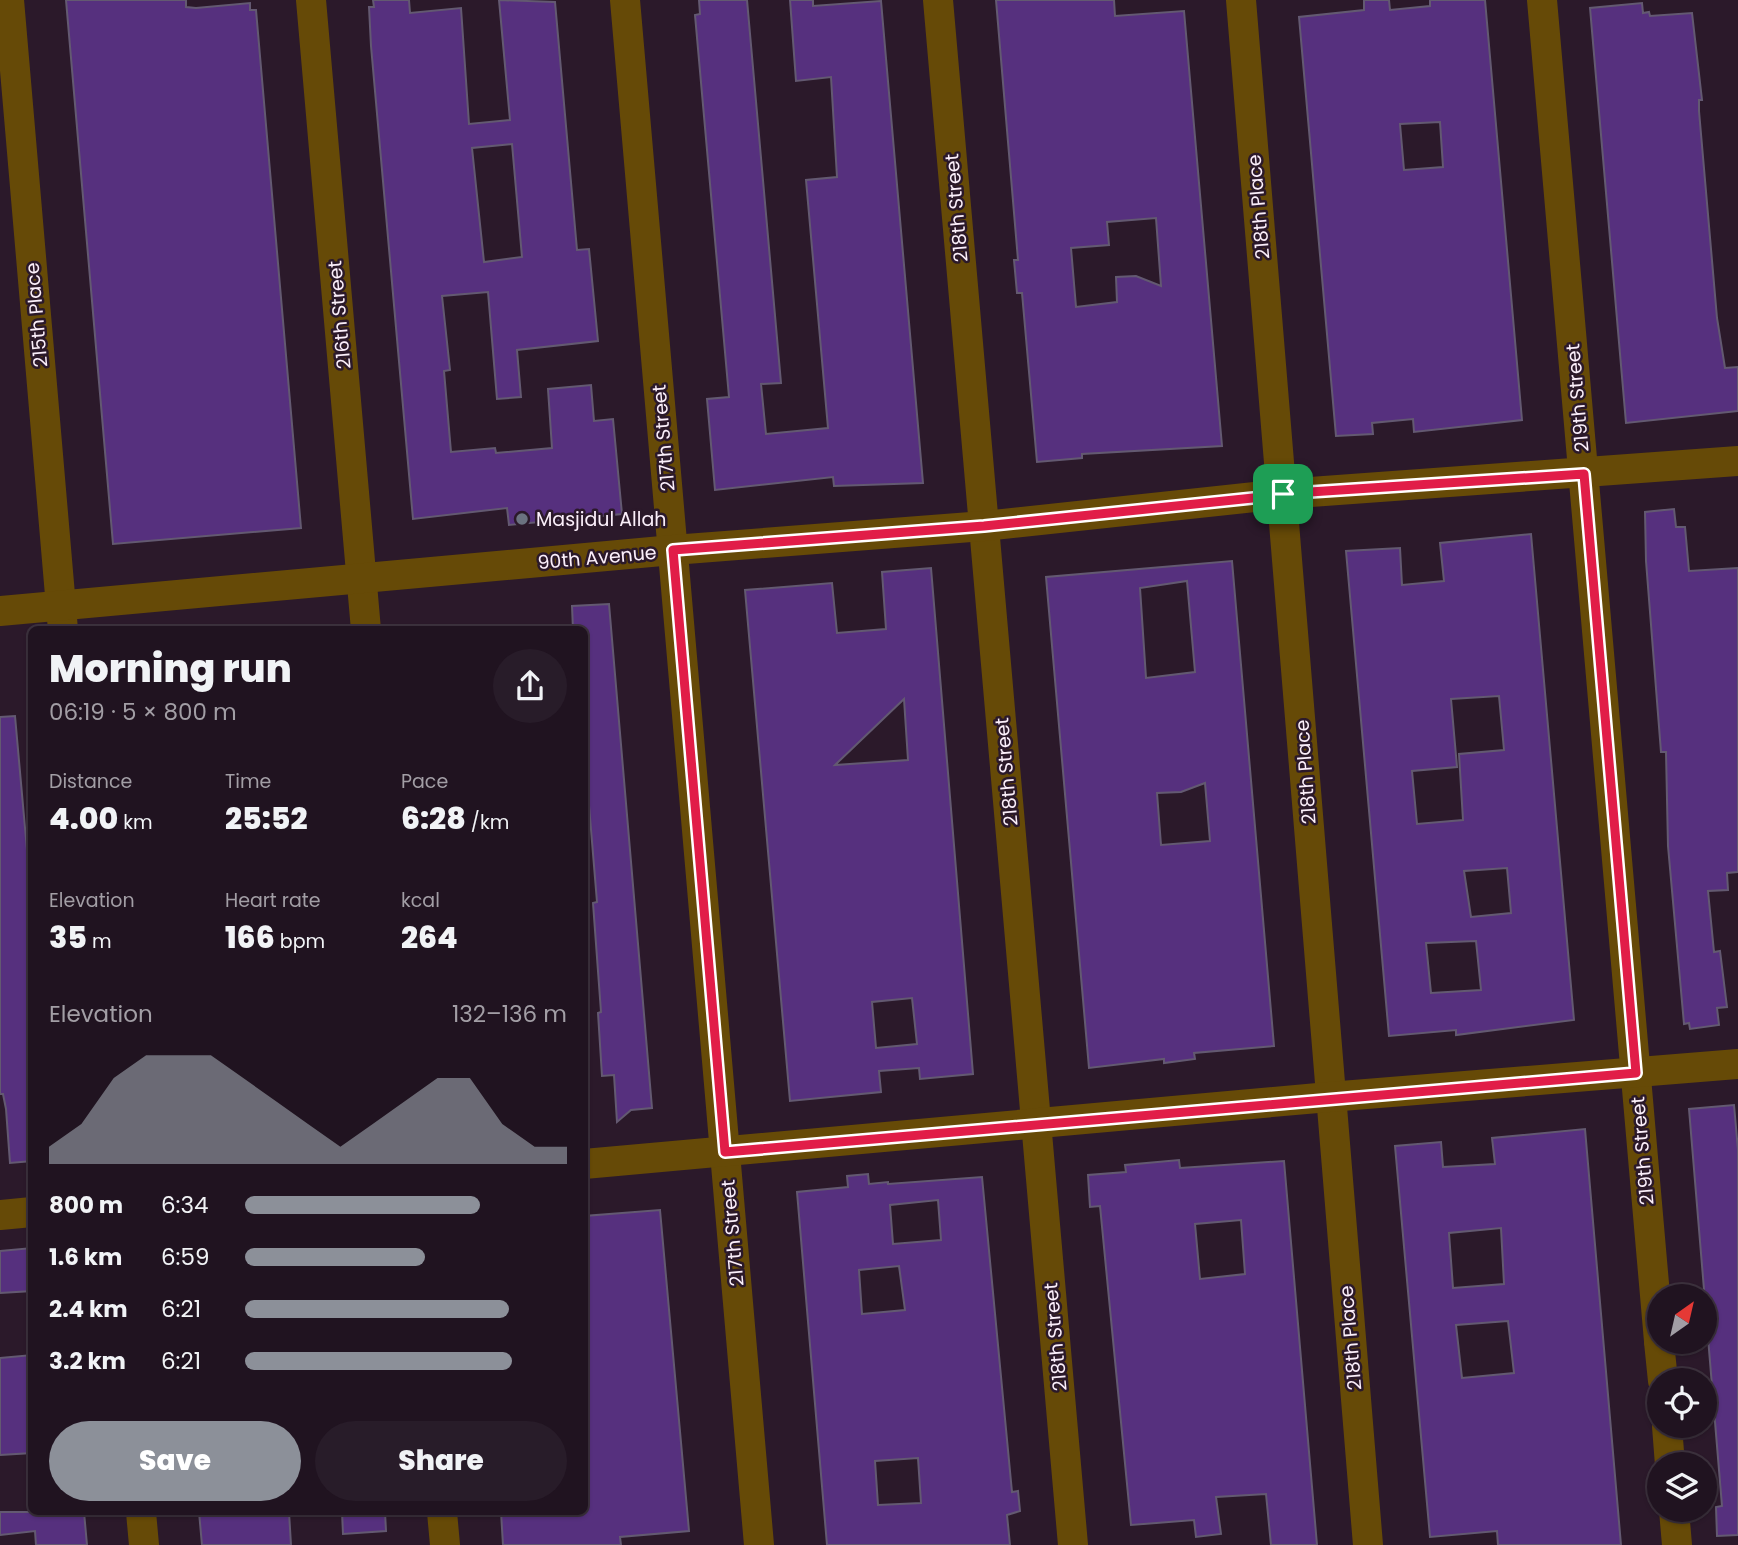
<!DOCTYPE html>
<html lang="en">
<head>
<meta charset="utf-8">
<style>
  body { margin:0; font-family:Poppins,sans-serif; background:#281c29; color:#f1f3f6; height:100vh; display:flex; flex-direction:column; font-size:26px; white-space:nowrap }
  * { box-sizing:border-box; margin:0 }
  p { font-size:23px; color:#a29ea5 }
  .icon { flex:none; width:38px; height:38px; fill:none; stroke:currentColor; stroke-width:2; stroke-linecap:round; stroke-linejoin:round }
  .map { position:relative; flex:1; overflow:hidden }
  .side { position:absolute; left:28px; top:626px; width:560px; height:889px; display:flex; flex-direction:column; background:#201320; border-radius:10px; box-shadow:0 2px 5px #0004,0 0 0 2px #3d323e }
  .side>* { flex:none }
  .needle { width:46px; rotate:34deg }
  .tools { position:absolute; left:1647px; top:1284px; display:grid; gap:14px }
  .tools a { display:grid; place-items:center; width:70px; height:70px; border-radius:50%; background:#201320; box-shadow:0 2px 5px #0004,0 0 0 2px #3d323e; font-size:35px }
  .pin { position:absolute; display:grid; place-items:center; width:60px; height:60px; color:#fff; margin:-30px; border-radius:14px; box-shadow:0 4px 10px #0006 }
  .round { display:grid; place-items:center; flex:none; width:74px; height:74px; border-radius:37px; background:#281c29 }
  .overview { display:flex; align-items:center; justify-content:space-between; height:119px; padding:0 21px }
  h1 { font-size:38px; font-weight:800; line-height:52px }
  .figures { display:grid; grid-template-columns:repeat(3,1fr); gap:10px; height:119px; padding:7px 21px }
  .figures div { display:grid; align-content:center }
  .figures b { font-size:30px; font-weight:800 }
  .figures small { font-size:19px; font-weight:400 }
  .figures p { font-size:19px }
  .chart { height:196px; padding:14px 21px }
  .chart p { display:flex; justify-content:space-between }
  .chart svg { width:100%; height:126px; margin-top:7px; fill:#8c9099; opacity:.7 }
  .cta { display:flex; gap:14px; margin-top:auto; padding:14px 21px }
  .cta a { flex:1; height:80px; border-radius:42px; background:#8c9099; color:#fff; font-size:28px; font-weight:800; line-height:80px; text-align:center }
  .cta a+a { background:#281c29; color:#f1f3f6 }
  ul { padding:0 21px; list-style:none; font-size:23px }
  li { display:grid; grid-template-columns:112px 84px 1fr; align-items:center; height:52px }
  li i { height:18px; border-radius:9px; background:#8c9099 }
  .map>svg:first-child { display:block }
</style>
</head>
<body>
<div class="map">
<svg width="1738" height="1545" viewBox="0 0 1738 1545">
  <rect width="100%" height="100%" fill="#2b192a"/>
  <g fill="#56307e" stroke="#635971" stroke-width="2" fill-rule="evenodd">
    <polygon points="66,0 186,0 186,7 196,8 250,3 250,10 256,10 301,528 113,544"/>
    <path d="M 373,0 L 409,0 L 410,13 L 461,8 L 469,124 L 510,120 L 499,0 L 555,2 L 577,250 L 589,249 L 598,341 L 517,350 L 521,397 L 497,399 L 488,292 L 442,296 L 450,370 L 444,371 L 451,452 L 495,448 L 496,453 L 552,448 L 548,389 L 591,385 L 594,421 L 613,419 L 622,514 L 509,525 L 507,508 L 413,519 L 371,46 L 369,7 L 374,7 ZM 512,144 L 522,257 L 484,262 L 472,148 Z"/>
    <polygon points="699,0 747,0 781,383 761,384 766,434 828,428 806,180 837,177 831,77 796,81 790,0 813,0 813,6 881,1 923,483 834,486 833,477 715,490 707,399 729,397 695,15 700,14"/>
    <path d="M 996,0 L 1114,0 L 1115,16 L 1184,11 L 1222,446 L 1082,454 L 1082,458 L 1037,462 L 1022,293 L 1017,293 L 1014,260 L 1018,260 ZM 1156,218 L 1161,286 L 1136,276 L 1116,277 L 1117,302 L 1076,307 L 1071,248 L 1109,245 L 1107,222 Z"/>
    <path d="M 1364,0 L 1389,0 L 1390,10 L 1430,6 L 1430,0 L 1485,0 L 1522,420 L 1414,432 L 1413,419 L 1372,423 L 1373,434 L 1336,436 L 1299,17 L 1364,10 ZM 1440,122 L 1443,167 L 1404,170 L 1400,124 Z"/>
    <polygon points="1642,3 1643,13 1649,12 1650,16 1692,13 1702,100 1699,100 1699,111 1717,318 1725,368 1738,367 1738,411 1626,423 1590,8"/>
    <polygon points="1674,509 1676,527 1685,527 1689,571 1738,568 1738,872 1727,873 1728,890 1708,891 1714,952 1720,951 1727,1007 1717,1008 1719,1025 1690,1029 1689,1023 1684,1024 1668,846 1666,752 1661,752 1646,561 1645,512"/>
    <path d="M 1531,534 L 1574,1020 L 1456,1035 L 1456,1030 L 1389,1036 L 1346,551 L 1400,548 L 1402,585 L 1444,581 L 1440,543 ZM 1499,696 L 1504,750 L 1459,754 L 1463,820 L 1417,824 L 1412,771 L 1457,767 L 1451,699 ZM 1507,868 L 1511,913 L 1471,917 L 1464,871 ZM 1476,941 L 1481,990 L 1431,993 L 1426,943 Z"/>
    <path d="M 1232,561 L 1274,1046 L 1194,1053 L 1195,1059 L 1164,1063 L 1164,1059 L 1089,1068 L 1046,577 ZM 1187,581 L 1195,672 L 1146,678 L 1140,588 ZM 1205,783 L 1210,841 L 1161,845 L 1157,793 L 1181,792 Z"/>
    <path d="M 931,568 L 973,1074 L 920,1079 L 919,1068 L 879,1071 L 881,1092 L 790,1101 L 745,590 L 832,583 L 837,633 L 886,629 L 882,572 ZM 904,699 L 908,760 L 835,765 ZM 912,998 L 917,1044 L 876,1048 L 872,1002 Z"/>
    <polygon points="609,604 652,1108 631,1110 617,1122 614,1075 602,1076 598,1013 601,1012 593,903 597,902 584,745 584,630 573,630 572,606"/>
    <polygon points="15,716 32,906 32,1161 10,1163 6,1109 3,1094 0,1094 0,717"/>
    <polygon points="1734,1105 1738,1150 1738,1535 1717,1536 1716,1507 1722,1506 1689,1109"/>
    <path d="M 1585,1129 L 1621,1545 L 1498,1545 L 1497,1531 L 1430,1537 L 1395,1146 L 1441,1142 L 1443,1167 L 1495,1164 L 1492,1138 ZM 1501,1228 L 1504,1284 L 1453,1288 L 1449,1233 ZM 1508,1321 L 1514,1373 L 1462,1378 L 1456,1325 Z"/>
    <path d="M 1179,1160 L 1180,1168 L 1284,1161 L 1317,1545 L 1271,1545 L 1266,1494 L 1216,1497 L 1221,1534 L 1196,1537 L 1194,1520 L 1131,1525 L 1100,1206 L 1090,1207 L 1088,1175 L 1126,1172 L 1125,1165 ZM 1241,1220 L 1245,1274 L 1200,1279 L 1195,1224 Z"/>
    <path d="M 868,1174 L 869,1184 L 888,1182 L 888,1184 L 982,1177 L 1012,1492 L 1018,1491 L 1020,1511 L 1007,1515 L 1010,1545 L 827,1545 L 797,1192 L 848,1187 L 847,1176 ZM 938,1200 L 941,1240 L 893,1244 L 890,1205 ZM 899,1266 L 905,1310 L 862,1314 L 859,1270 ZM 918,1458 L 921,1503 L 878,1505 L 875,1461 Z"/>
    <polygon points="660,1210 689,1531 620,1537 621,1545 503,1545 501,1512 584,1512 584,1470 589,1469 584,1376 584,1216"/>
    <polygon points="32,1248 32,1291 0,1293 0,1251"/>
    <polygon points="32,1355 32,1453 0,1455 0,1358"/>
    <polygon points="0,1512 84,1512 87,1545 36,1545 35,1531 0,1535"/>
    <polygon points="199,1512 289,1512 291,1545 202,1545"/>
    <polygon points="342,1512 385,1512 386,1531 343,1534"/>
  </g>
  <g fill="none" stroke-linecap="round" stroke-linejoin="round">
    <g stroke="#664a07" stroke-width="30">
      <polyline points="9,0 63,630"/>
      <polyline points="311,0 366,630"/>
      <polyline points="625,0 759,1545"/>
      <polyline points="938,0 1073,1545"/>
      <polyline points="1241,0 1368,1545"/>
      <polyline points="1542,0 1659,1341"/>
      <polyline points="0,611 673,550 984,526 1283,494 1738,461"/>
      <polyline points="584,1164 1329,1097 1738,1064"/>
      <polyline points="0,1215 32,1212"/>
      <polyline points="1659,1342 1663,1381"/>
      <polyline points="1667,1426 1670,1465"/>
      <polyline points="1674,1510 1677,1545"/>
      <polyline points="141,1512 144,1545"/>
      <polyline points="442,1512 445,1545"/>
    </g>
  </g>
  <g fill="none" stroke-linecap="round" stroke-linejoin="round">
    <defs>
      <polygon id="route" points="1584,474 1636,1073 725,1152 673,550 984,526 1310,492"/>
    </defs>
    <use href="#route" stroke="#fff" stroke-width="14"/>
    <use href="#route" stroke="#e11d48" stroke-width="9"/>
  </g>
  <circle fill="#6b7280" stroke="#2b192a" stroke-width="2.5" cx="522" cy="519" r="7"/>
  <g text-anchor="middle" stroke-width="5" stroke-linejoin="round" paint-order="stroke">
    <g font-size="19" fill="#fbeffa" stroke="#2b192a">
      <text transform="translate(1258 207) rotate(-95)" y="7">218th Place</text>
      <text transform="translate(956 208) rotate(-95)" y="7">218th Street</text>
      <text transform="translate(36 315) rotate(-95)" y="7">215th Place</text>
      <text transform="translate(339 315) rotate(-95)" y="7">216th Street</text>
      <text transform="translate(1577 398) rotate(-95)" y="7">219th Street</text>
      <text transform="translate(663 438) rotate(-95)" y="7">217th Street</text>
      <text transform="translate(597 557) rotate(-5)" y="7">90th Avenue</text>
      <text transform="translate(1006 772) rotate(-95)" y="7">218th Street</text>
      <text transform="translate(1305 772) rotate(-94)" y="7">218th Place</text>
      <text transform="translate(1642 1151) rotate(-95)" y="7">219th Street</text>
      <text transform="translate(732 1233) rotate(-95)" y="7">217th Street</text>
      <text transform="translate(1055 1337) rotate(-95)" y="7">218th Street</text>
      <text transform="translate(1350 1338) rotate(-95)" y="7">218th Place</text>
    </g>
    <g font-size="19" fill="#fbeffa" stroke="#2b192a" text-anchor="start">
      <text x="536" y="526">Masjidul Allah</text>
    </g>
  </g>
</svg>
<div class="tools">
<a><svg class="needle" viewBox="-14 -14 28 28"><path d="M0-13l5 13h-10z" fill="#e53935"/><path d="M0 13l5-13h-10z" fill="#a29ea5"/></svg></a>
<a><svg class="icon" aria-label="locate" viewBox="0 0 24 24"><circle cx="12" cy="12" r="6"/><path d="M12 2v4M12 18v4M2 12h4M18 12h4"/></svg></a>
<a><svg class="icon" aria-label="layers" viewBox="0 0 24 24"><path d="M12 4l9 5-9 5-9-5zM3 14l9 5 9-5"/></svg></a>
</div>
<div class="pin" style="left:1283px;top:494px;background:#1e9e55"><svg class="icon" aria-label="arrive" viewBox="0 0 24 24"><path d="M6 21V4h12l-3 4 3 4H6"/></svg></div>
<section class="side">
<div class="overview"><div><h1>Morning run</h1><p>06:19 · 5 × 800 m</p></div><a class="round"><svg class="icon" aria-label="share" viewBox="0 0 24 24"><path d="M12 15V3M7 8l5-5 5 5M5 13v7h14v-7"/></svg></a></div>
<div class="figures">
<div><p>Distance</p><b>4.00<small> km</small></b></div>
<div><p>Time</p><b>25:52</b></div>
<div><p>Pace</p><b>6:28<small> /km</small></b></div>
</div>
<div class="figures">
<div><p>Elevation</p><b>35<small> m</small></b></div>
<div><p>Heart rate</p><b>166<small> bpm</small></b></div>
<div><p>kcal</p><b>264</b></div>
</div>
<div class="chart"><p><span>Elevation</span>132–136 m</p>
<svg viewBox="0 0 160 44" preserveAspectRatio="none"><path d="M0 44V38L10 30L20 14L30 6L40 6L50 6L60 14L70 22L80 30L90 38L100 30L110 22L120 14L130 14L140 30L150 38L160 38V44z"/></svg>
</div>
<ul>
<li><b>800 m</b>6:34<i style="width:73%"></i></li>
<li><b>1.6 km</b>6:59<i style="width:56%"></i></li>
<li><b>2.4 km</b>6:21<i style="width:82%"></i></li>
<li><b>3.2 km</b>6:21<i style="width:83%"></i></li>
</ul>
<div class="cta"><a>Save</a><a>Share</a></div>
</section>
</div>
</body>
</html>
